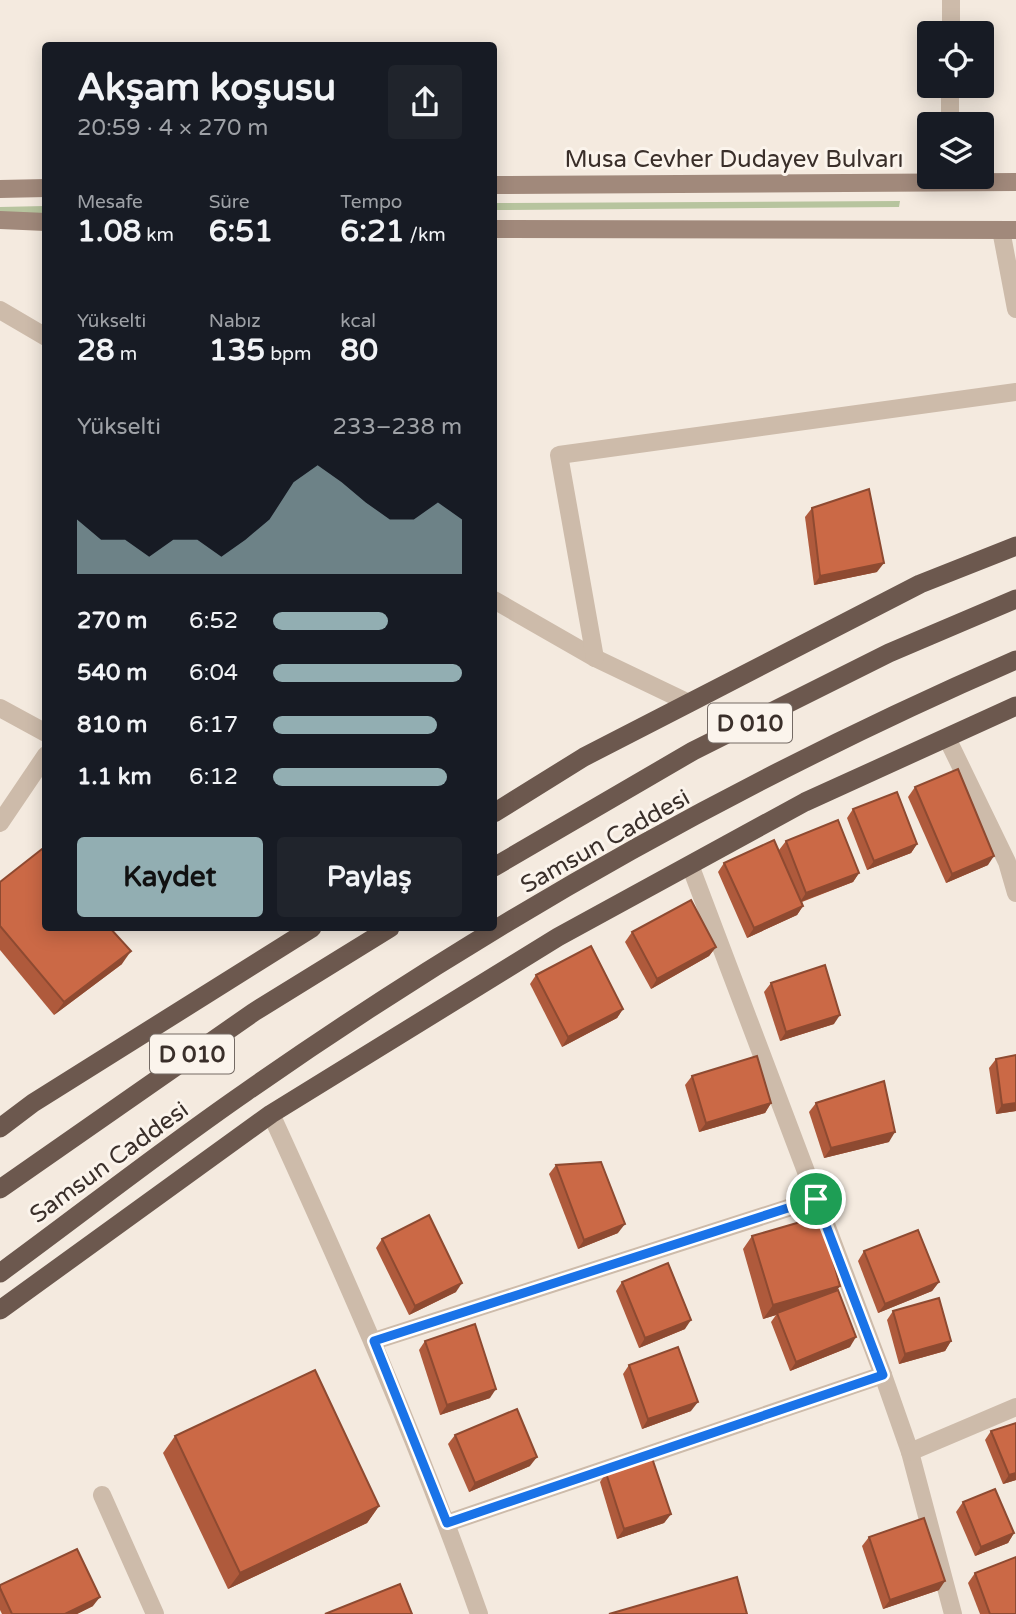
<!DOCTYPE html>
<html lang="tr">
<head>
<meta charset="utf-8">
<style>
  body { margin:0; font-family:"Varela Round",sans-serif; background:#20242c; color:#f1f3f6; height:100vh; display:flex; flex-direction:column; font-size:26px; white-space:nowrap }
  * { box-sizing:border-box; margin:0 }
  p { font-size:23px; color:#9ea1a6 }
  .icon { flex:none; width:38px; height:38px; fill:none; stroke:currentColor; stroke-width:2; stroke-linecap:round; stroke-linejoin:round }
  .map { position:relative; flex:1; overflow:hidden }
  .panel { position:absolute; left:42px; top:42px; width:455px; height:889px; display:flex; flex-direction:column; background:#171b24; border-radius:7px; box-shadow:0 4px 18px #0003 }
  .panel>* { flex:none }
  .controls { position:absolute; left:917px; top:21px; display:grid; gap:14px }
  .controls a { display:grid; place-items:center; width:77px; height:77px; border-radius:7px; background:#171b24; box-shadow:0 4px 18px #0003; font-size:35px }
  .pin { position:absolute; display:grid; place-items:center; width:60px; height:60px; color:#fff; margin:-30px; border:4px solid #fff; border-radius:50%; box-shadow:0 2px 7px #0007 }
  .round { display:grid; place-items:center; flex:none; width:74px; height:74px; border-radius:7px; background:#20242c }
  .head { display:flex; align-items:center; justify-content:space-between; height:119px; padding:0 35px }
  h1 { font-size:38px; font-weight:700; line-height:52px }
  .stats { display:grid; grid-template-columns:repeat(3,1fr); gap:10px; height:119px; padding:7px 35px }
  .stats div { display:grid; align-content:center }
  .stats b { font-size:30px; font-weight:700 }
  .stats small { font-size:19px; font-weight:400 }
  .stats p { font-size:19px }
  .chart { height:196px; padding:14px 35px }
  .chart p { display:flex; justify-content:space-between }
  .chart svg { width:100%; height:126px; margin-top:7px; fill:#92aeb2; opacity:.7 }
  .action { display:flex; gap:14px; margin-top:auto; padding:14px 35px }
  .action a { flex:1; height:80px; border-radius:7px; background:#92aeb2; color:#111; font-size:28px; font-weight:700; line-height:80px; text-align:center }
  .action a+a { background:#20242c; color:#f1f3f6 }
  ul { padding:0 35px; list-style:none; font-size:23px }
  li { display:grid; grid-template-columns:112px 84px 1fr; align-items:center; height:52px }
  li i { height:18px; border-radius:9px; background:#92aeb2 }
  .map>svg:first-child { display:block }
</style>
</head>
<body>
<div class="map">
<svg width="1016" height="1614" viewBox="0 0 1016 1614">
  <rect width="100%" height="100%" fill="#f4eadf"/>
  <g fill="#b7c49e">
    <polygon points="900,201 899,207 494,210 494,203"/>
    <polygon points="45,206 45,213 0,214 0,207"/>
  </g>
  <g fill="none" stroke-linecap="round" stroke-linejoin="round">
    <g stroke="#cdbbaa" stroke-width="18">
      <polyline points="951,33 951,0"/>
      <polyline points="950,124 950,86"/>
      <polyline points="1001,230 1016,309"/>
      <polyline points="0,310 46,337"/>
      <polyline points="494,600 595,658 689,703"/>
      <polyline points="595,658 559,455 1016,392"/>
      <polyline points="0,708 46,733"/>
      <polyline points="947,738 1007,862 1016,893"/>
      <polyline points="0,823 46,755"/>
      <polyline points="690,865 883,1375 910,1452 953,1614"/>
      <path d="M 271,1114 C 346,1278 419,1443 479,1614"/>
      <polyline points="374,1341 816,1199"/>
      <polyline points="910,1452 1016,1407"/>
      <polyline points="102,1495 155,1614"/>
      <polyline points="447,1523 883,1375"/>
    </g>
    <g stroke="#a1897b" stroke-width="18">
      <polyline points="494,185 1016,182"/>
      <polyline points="0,189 46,188"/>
      <polyline points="0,220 46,222"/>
      <polyline points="494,229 1016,230"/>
    </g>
    <g stroke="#6c584e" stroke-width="19">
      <polyline points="494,813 584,757 689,703 920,584 1016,546"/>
      <polyline points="494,867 693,751 889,653 1016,599"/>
      <polyline points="0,1128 33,1103 312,928"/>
      <polyline points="0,1189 254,1012 390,928"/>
      <path d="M 0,1273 C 82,1213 162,1150 246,1092 C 486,924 747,777 1016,660"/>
      <polyline points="0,1310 271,1114 558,937 805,802 1016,706"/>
    </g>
  </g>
  <g fill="#af5a3c">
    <polygon points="812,508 877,572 814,585 805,517"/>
    <polygon points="915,787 988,865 946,883 908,797"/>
    <polygon points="853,809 917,844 911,853 867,870 847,818"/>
    <polygon points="786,841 859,873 853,882 802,902 803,906 797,915 747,938 718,872 724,863 779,850"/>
    <polygon points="0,882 122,964 54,1015 0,950"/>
    <polygon points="632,932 716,947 709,956 651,989 625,942"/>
    <polygon points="536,975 623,1009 617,1018 562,1047 530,984"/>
    <polygon points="771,983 834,1024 780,1041 764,992"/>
    <polygon points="996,1059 1016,1111 996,1114 989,1068"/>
    <polygon points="692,1076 771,1103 765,1113 699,1132 685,1085"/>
    <polygon points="816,1103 889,1142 824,1158 809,1112"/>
    <polygon points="556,1165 618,1233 578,1249 549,1174"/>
    <polygon points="752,1236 838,1290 850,1347 790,1371 771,1322 776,1315 763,1319 743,1249"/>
    <polygon points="382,1239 456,1292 409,1315 376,1248"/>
    <polygon points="864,1251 939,1282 932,1291 878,1313 858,1261"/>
    <polygon points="622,1282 685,1329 639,1348 616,1291"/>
    <polygon points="893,1311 951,1341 945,1351 899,1364 887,1320"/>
    <polygon points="425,1341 490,1398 440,1415 419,1350"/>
    <polygon points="629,1365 691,1411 642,1429 623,1374"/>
    <polygon points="1016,1423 1016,1480 1003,1484 985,1440 991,1431"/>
    <polygon points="455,1435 530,1466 469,1492 448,1444"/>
    <polygon points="175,1436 379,1506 367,1523 228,1589 163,1453"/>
    <polygon points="606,1473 671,1514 664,1523 617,1539 600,1482"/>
    <polygon points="963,1502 1014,1533 1008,1543 975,1556 956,1512"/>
    <polygon points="869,1537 939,1590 883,1609 862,1546"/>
    <polygon points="975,1573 1016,1614 980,1614 968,1583"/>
    <polygon points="0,1585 93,1606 77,1614 2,1614 0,1610"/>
  </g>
  <g fill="#8e4a31">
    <polygon points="884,563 877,572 814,585 820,576"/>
    <polygon points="917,844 911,853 867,870 874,861"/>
    <polygon points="994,856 988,865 946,883 952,874"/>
    <polygon points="859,873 853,882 800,902 806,893"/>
    <polygon points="803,906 797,915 747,938 754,928"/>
    <polygon points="716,947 709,956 651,989 657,979"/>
    <polygon points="131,951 122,964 54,1015 64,1002"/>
    <polygon points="623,1009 617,1018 562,1047 568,1037"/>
    <polygon points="840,1015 834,1024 780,1041 786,1032"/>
    <polygon points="771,1103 765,1113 699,1132 706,1123"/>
    <polygon points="1016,1103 1016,1111 996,1114 1002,1105"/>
    <polygon points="895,1132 889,1142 824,1158 831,1148"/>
    <polygon points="625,1224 618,1233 578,1249 584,1240"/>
    <polygon points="939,1282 932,1291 878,1313 885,1304"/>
    <polygon points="462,1283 456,1292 409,1315 415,1306"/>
    <polygon points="840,1286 831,1299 777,1313 776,1315 763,1319 773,1305"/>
    <polygon points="691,1320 685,1329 639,1348 645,1338"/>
    <polygon points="856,1337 850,1347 790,1371 796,1362"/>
    <polygon points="951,1341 945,1351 899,1364 905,1354"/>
    <polygon points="496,1389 490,1398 440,1415 447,1405"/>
    <polygon points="698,1402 691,1411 642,1429 648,1419"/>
    <polygon points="537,1457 530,1466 469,1492 475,1483"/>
    <polygon points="1016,1473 1016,1480 1003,1484 1009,1475"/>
    <polygon points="379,1506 367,1523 228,1589 240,1573"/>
    <polygon points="671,1514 664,1523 617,1539 624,1529"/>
    <polygon points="1014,1533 1008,1543 975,1556 981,1547"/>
    <polygon points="945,1581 939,1590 883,1609 890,1600"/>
    <polygon points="100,1597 93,1606 77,1614 65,1614"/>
  </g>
  <g fill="#cb6946" stroke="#8e4a31" stroke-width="2">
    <polygon points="869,489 884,563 820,576 812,508"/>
    <polygon points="958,769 994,856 952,874 915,787"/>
    <polygon points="897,792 917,844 874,861 853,809"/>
    <polygon points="838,820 859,873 806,893 786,841"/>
    <polygon points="774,840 803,906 754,928 724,863"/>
    <polygon points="42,849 46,853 46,928 110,928 131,951 64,1002 0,926 0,882"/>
    <polygon points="691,900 716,947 657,979 632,932"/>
    <polygon points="591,946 623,1009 568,1037 536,975"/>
    <polygon points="825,965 840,1015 786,1032 771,983"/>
    <polygon points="1016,1055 1016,1103 1002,1105 996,1059"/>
    <polygon points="757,1056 771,1103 706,1123 692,1076"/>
    <polygon points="884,1081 895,1132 831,1148 816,1103"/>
    <polygon points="601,1162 625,1224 584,1240 556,1165"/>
    <polygon points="429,1215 462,1283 415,1306 382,1239"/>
    <polygon points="821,1216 840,1286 773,1305 752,1236"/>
    <polygon points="918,1230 939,1282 885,1304 864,1251"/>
    <polygon points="668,1263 691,1320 645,1338 622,1282"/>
    <polygon points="838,1290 856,1337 796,1362 777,1313"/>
    <polygon points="939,1298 951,1341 905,1354 893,1311"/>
    <polygon points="475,1324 496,1389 447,1405 425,1341"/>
    <polygon points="678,1347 698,1402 648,1419 629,1365"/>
    <polygon points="315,1370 379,1506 240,1573 175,1436"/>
    <polygon points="517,1409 537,1457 475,1483 455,1435"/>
    <polygon points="1016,1423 1016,1473 1009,1475 991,1431"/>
    <polygon points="652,1458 671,1514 624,1529 606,1473"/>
    <polygon points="995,1489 1014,1533 981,1547 963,1502"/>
    <polygon points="924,1518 945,1581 890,1600 869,1537"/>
    <polygon points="77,1549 100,1597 65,1614 12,1614 0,1588 0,1585"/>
    <polygon points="1016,1557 1016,1614 990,1614 975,1573"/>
    <polygon points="737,1577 747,1614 609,1614"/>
    <polygon points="400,1584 412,1614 325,1614"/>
  </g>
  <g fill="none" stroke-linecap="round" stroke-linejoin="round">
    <defs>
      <polygon id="route" points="816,1199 883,1375 447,1523 374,1341"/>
    </defs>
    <use href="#route" stroke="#fff" stroke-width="14"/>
    <use href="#route" stroke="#1a73e8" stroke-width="9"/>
  </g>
  <g text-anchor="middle" stroke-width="6" stroke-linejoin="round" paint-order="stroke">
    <g fill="#fbf4ec" stroke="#746a64" stroke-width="2">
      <rect x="708" y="703.5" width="84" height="39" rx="5"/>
      <rect x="150" y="1034.5" width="84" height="39" rx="5"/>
    </g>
    <g font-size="23" font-weight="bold" fill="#3a2f2a">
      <text x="750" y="731">D 010</text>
      <text x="192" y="1062">D 010</text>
    </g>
    <g font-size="24" fill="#3a2f2a" stroke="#fbf4ec">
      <text x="734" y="167">Musa Cevher Dudayev Bulvarı</text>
      <text transform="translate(605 841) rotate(-29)" y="8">Samsun Caddesi</text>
      <text transform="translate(109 1162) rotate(-36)" y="8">Samsun Caddesi</text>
    </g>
  </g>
</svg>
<div class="controls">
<a><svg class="icon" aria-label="locate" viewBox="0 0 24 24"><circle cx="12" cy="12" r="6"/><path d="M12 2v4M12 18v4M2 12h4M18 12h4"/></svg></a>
<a><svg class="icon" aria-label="layers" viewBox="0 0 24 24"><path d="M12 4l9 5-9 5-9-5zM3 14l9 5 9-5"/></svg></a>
</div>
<div class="pin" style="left:816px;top:1199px;background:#1e9e55"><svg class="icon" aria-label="arrive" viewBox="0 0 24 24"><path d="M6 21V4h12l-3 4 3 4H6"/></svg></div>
<section class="panel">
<div class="head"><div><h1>Akşam koşusu</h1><p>20:59 · 4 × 270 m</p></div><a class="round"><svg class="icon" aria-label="share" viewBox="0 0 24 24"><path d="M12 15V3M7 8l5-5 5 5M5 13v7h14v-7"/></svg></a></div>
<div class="stats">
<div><p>Mesafe</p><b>1.08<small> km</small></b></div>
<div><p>Süre</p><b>6:51</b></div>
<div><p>Tempo</p><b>6:21<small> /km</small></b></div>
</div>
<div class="stats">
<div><p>Yükselti</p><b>28<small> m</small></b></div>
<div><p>Nabız</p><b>135<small> bpm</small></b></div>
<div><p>kcal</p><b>80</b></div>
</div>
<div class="chart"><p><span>Yükselti</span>233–238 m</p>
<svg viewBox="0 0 160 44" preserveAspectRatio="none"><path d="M0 44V25L10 32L20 32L30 38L40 32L50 32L60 38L70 32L80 25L90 12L100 6L110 12L120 19L130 25L140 25L150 19L160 25V44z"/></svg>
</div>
<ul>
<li><b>270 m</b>6:52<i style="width:61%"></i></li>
<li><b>540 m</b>6:04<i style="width:100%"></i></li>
<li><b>810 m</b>6:17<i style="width:87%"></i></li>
<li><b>1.1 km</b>6:12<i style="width:92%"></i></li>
</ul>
<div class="action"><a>Kaydet</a><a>Paylaş</a></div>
</section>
</div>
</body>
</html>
